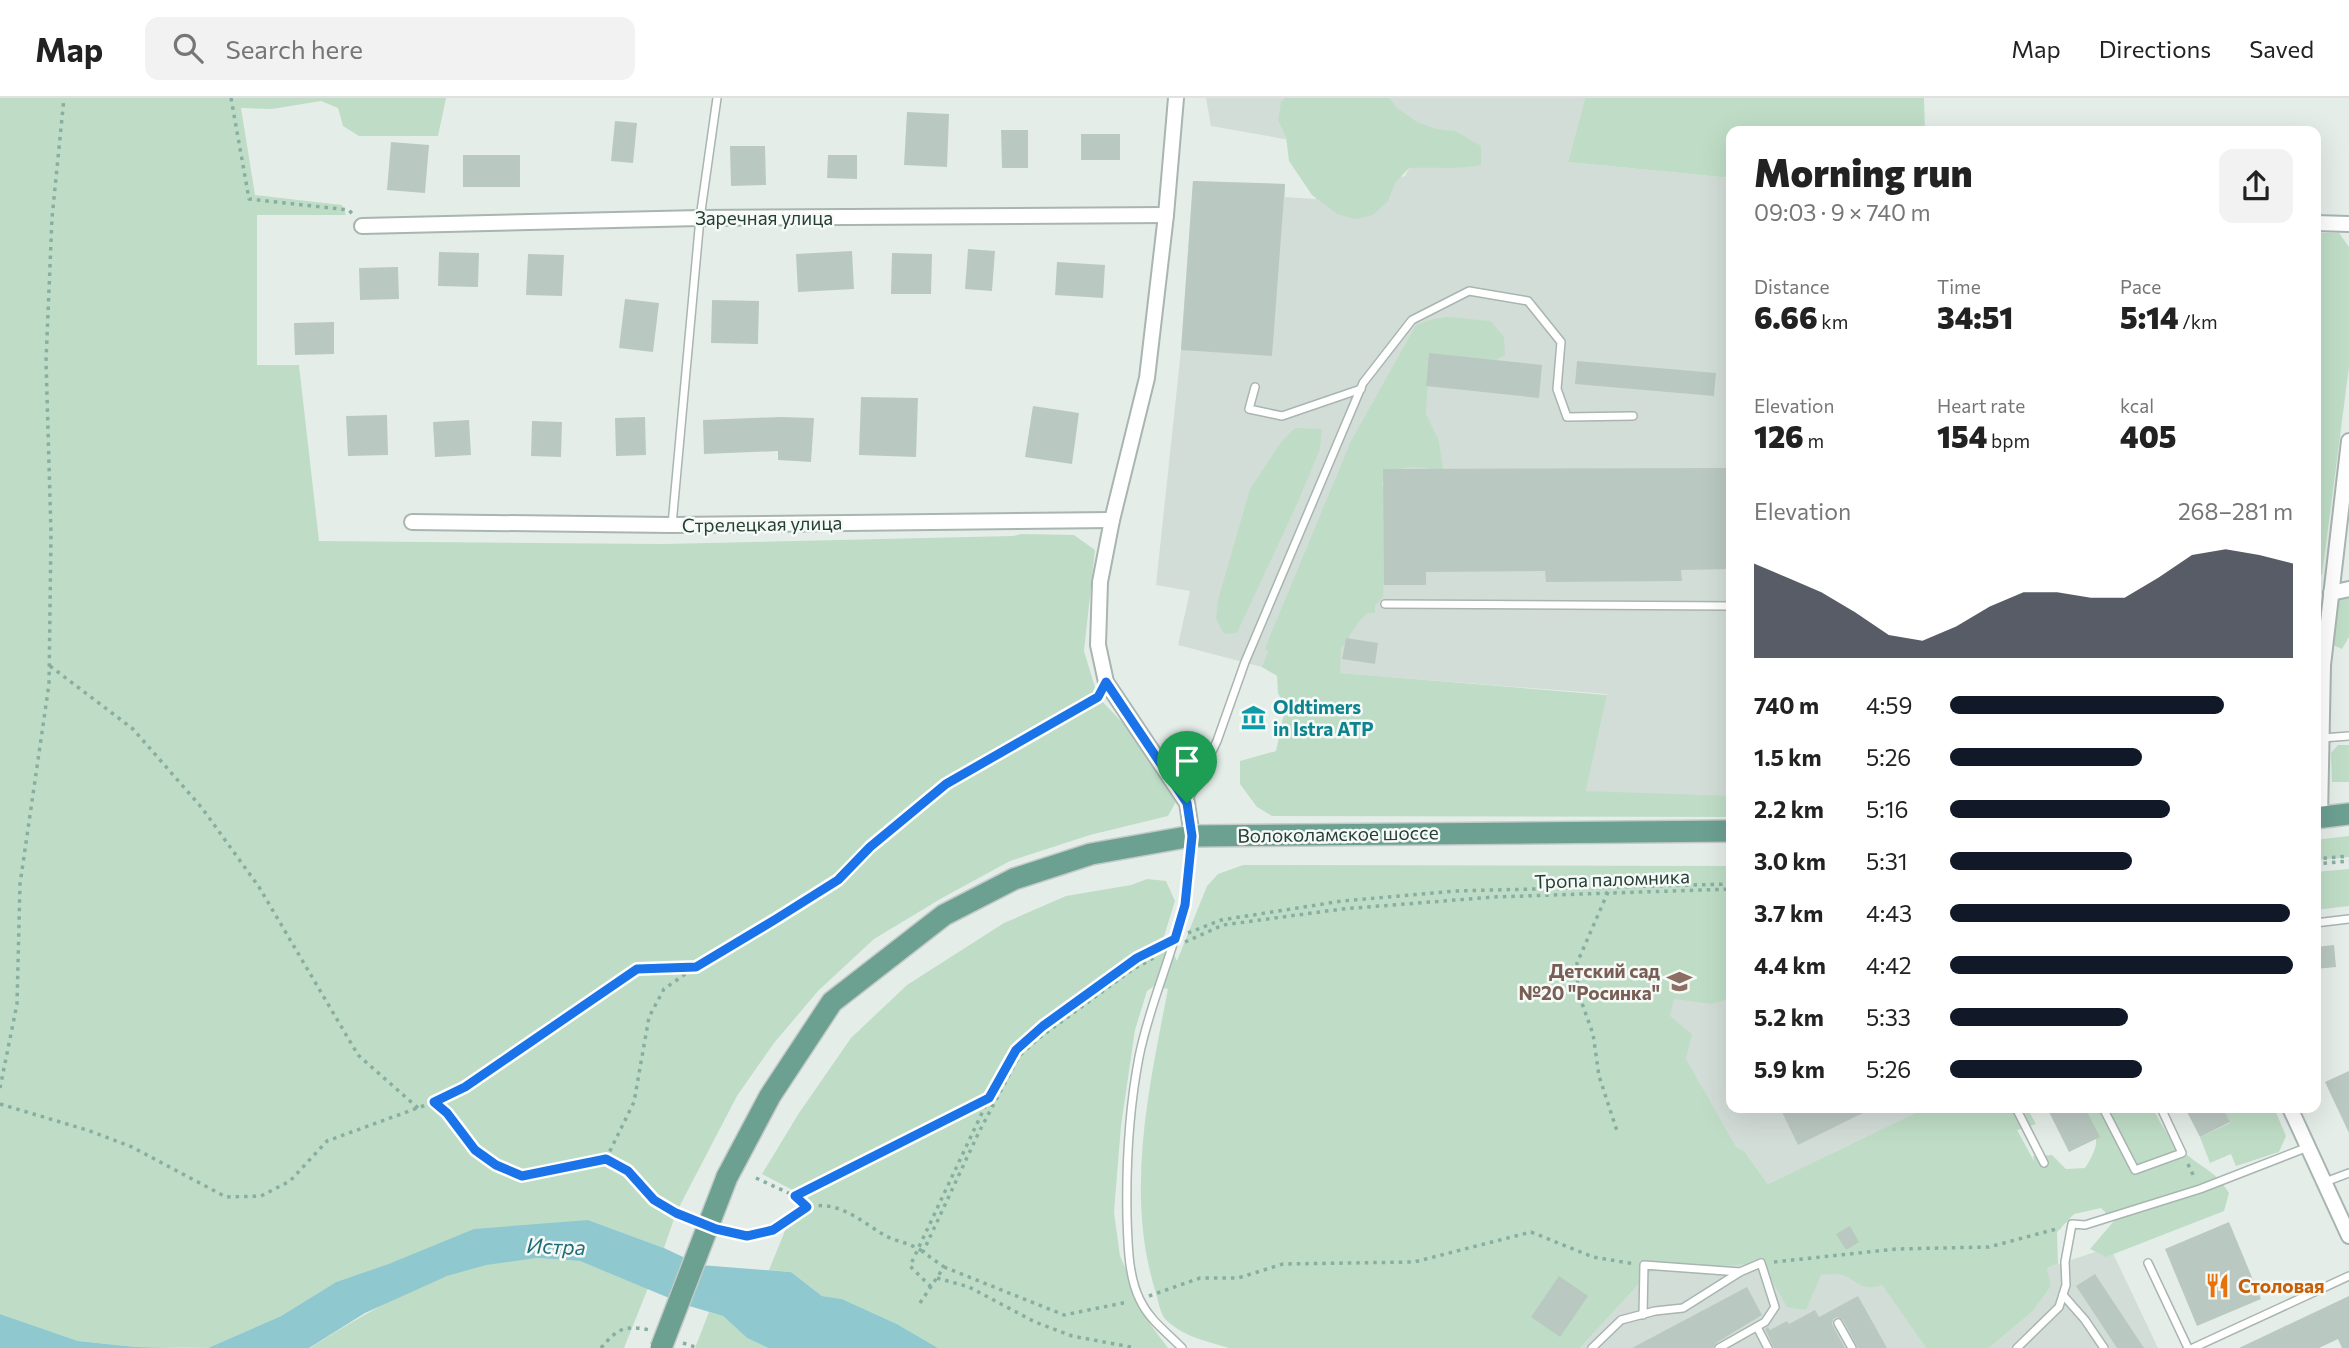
<!DOCTYPE html>
<html lang="en">
<head>
<meta charset="utf-8">
<style>
  body { margin:0; font-family:Commissioner,sans-serif; background:#f2f2f2; color:#222; height:100vh; display:flex; flex-direction:column; font-size:26px; white-space:nowrap }
  * { box-sizing:border-box; margin:0 }
  p { font-size:23px; color:#767676 }
  .icon { flex:none; width:38px; height:38px; fill:none; stroke:currentColor; stroke-width:2; stroke-linecap:round; stroke-linejoin:round }
  .map { position:relative; flex:1; overflow:hidden }
  .drawer { position:absolute; left:1726px; top:28px; width:595px; height:987px; display:flex; flex-direction:column; background:#fff; border-radius:14px; box-shadow:0 7px 28px #0002 }
  .drawer>* { flex:none }
  .pin { position:absolute; display:grid; place-items:center; width:60px; height:60px; color:#fff; margin:-72px -30px; border-radius:50% 50% 50% 0; rotate:-45deg; box-shadow:0 0 7px #0007 }
  .pin .icon { rotate:45deg }
  .round { display:grid; place-items:center; flex:none; width:74px; height:74px; border-radius:14px; background:#f2f2f2 }
  .head { display:flex; align-items:center; justify-content:space-between; height:119px; padding:0 28px }
  h1 { font-size:38px; font-weight:800; line-height:52px }
  .stats { display:grid; grid-template-columns:repeat(3,1fr); gap:10px; height:119px; padding:7px 28px }
  .stats div { display:grid; align-content:center }
  .stats b { font-size:30px; font-weight:800 }
  .stats small { font-size:19px; font-weight:400 }
  .stats p { font-size:19px }
  .chart { height:196px; padding:14px 28px }
  .chart p { display:flex; justify-content:space-between }
  .chart svg { width:100%; height:126px; margin-top:7px; fill:#111827; opacity:.7 }
  ul { padding:0 28px; list-style:none; font-size:23px }
  li { display:grid; grid-template-columns:112px 84px 1fr; align-items:center; height:52px }
  li i { height:18px; border-radius:9px; background:#111827 }
  header { display:flex; align-items:center; gap:42px; box-sizing:border-box; height:98px; padding:0 35px; background:#fff; border-bottom:2px solid #e0e0e0 }
  header strong { font-size:33px }
  nav { display:flex; gap:38px; margin-inline-start:auto; font-size:24px }
  .search { width:490px; height:63px; background:#f2f2f2; display:flex; align-items:center; gap:18px; box-sizing:border-box; padding:0 24px; border-radius:14px; color:#767676; font-size:26px }
  .map>svg:first-child { display:block }
</style>
</head>
<body>
<header>
<strong>Map</strong>
<div class="search"><svg class="icon" aria-label="search" viewBox="0 0 24 24"><circle cx="10" cy="10" r="6"/><path d="M15 15l6 6"/></svg>Search here</div>
<nav><a>Map</a><a>Directions</a><a>Saved</a></nav>
</header>
<div class="map">
<svg width="2349" height="1250" viewBox="0 0 2349 1250">
  <rect width="100%" height="100%" fill="#e5ede9"/>
  <g fill="#d3ddd8">
    <polygon points="1206,0 1585,0 1568,64 1731,80 1731,702 1584,702 1607,596 1262,569 1178,547 1190,493 1156,487 1181,252 1193,83 1285,86 1285,99 1314,101 1405,78 1416,57 1341,51 1211,28"/>
    <polygon points="1731,803 1731,1010 1927,1010 1768,1086 1744,1053 1683,1026 1648,944"/>
    <polygon points="2110,1149 2158,1250 1989,1250 2032,1214 2050,1188 2047,1170"/>
    <polygon points="1769,1164 1874,1175 1926,1250 1580,1250 1650,1174"/>
  </g>
  <g fill="#bfddc6">
    <polygon points="0,0 446,0 438,38 359,38 343,28 338,10 321,3 272,11 241,10 255,97 342,107 346,117 257,117 257,267 299,267 319,443 664,446 1013,438 1022,436 1074,437 1095,452 1084,553 1098,599 1168,672 1181,695 1168,718 1090,737 1010,763 942,800 874,841 818,893 774,945 737,998 676,1115 664,1150 588,1122 391,1165 336,1184 281,1218 208,1250 136,1249 78,1243 0,1216"/>
    <path d="M 1285,0 L 1389,0 L 1397,10 L 1417,24 L 1436,31 L 1455,33 L 1481,48 L 1481,67 C 1457,72 1433,69 1409,70 L 1395,85 L 1388,103 L 1373,117 L 1355,121 L 1337,116 L 1312,97 L 1289,63 L 1286,39 L 1278,22 L 1281,4 Z"/>
    <polygon points="1585,0 1924,0 1925,33 1731,33 1731,80 1568,64"/>
    <polygon points="2315,135 2339,135 2349,149 2349,269 2322,477 2315,476"/>
    <path d="M 1448,219 L 1491,223 L 1504,239 L 1505,257 L 1496,262 L 1429,256 L 1426,316 L 1439,343 L 1443,371 C 1417,372 1400,361 1382,385 L 1388,403 L 1383,499 L 1375,508 L 1375,515 L 1367,515 L 1358,525 L 1341,551 L 1340,575 L 1607,597 L 1586,693 L 1731,698 L 1731,719 L 1272,718 L 1257,709 L 1240,686 L 1240,663 L 1276,653 L 1285,610 L 1278,595 L 1277,578 L 1262,569 L 1268,554 L 1265,550 L 1351,343 L 1416,227 L 1433,221 Z"/>
    <polygon points="1295,330 1322,331 1320,351 1298,404 1237,535 1224,536 1216,521 1218,502 1250,391 1281,344"/>
    <polygon points="2349,498 2349,539 2342,551 2333,547 2339,499"/>
    <polygon points="2338,647 2349,647 2349,684 2332,684 2331,655"/>
    <polygon points="2349,738 2349,759 2315,762 2315,742"/>
    <path d="M 1243,767 L 1731,768 L 1731,900 L 1711,906 L 1674,901 L 1670,918 L 1692,936 L 1686,961 L 1736,1049 L 1744,1053 L 1768,1086 L 1920,1013 L 1920,1010 L 2027,1010 L 2036,1026 L 2017,1032 L 2034,1063 L 2033,1058 L 2052,1057 L 2066,1071 L 2085,1070 C 2102,1044 2098,1036 2084,1010 L 2153,1010 C 2160,1026 2171,1043 2185,1055 C 2204,1072 2214,1071 2229,1095 L 2224,1113 L 2106,1159 L 2090,1151 L 2114,1123 L 2101,1110 L 2074,1116 L 2057,1134 L 2058,1166 L 2047,1170 L 2051,1188 L 2032,1214 L 1989,1250 L 1926,1250 L 1882,1187 C 1859,1195 1857,1180 1839,1176 C 1834,1175 1826,1177 1821,1177 L 1806,1212 L 1787,1209 L 1762,1165 L 1650,1174 L 1580,1250 L 1229,1250 C 1206,1243 1184,1239 1166,1222 C 1160,1216 1158,1201 1155,1192 C 1125,1094 1149,989 1168,891 L 1154,888 L 1147,893 L 1135,932 L 1121,1028 L 1114,1114 L 1120,1158 L 1150,1226 L 1168,1250 L 938,1250 L 897,1226 L 842,1201 L 822,1198 L 791,1174 L 769,1172 L 800,1096 L 762,1076 L 799,1015 L 851,940 L 907,887 L 1004,825 L 1066,798 L 1131,787 L 1147,781 L 1166,783 L 1175,803 L 1161,848 L 1171,850 L 1177,863 L 1207,788 L 1218,776 Z"/>
    <polygon points="2349,771 2349,808 2315,812 2315,774"/>
    <polygon points="2223,1010 2274,1010 2286,1038 2279,1054 2236,1068 2231,1056 2210,1065 2200,1039 2230,1025"/>
    <path d="M 537,1160 L 580,1163 L 648,1190 L 624,1250 L 310,1250 C 364,1216 421,1182 483,1167 C 501,1163 519,1162 537,1160 Z"/>
    <polygon points="709,1214 723,1218 747,1240 768,1250 695,1250"/>
  </g>
  <g fill="#90c8cf">
    <polygon points="588,1122 664,1150 700,1167 791,1174 822,1198 842,1201 897,1226 938,1250 768,1250 747,1240 723,1218 686,1207 580,1163 537,1160 486,1167 447,1178 365,1215 309,1250 208,1250 281,1218 336,1184 391,1165 474,1131"/>
    <polygon points="0,1216 78,1243 136,1249 182,1250 0,1250"/>
  </g>
  <g fill="#bac8c2">
    <polygon points="907,14 949,16 947,69 904,67"/>
    <polygon points="615,23 637,25 633,65 611,63"/>
    <polygon points="1001,32 1028,32 1028,70 1002,70"/>
    <rect x="1081" y="36" width="39" height="26"/>
    <polygon points="391,44 429,47 425,95 387,92"/>
    <polygon points="730,48 765,48 766,87 731,88"/>
    <rect x="463" y="57" width="57" height="32"/>
    <polygon points="828,57 857,57 857,81 827,80"/>
    <polygon points="1193,83 1285,86 1272,258 1181,252"/>
    <polygon points="968,151 995,153 992,193 965,191"/>
    <polygon points="852,153 854,191 798,194 796,156"/>
    <polygon points="439,154 479,155 478,189 438,188"/>
    <polygon points="892,155 932,156 931,196 891,196"/>
    <polygon points="528,156 564,157 562,198 526,197"/>
    <polygon points="1057,164 1105,167 1103,200 1055,197"/>
    <polygon points="398,169 399,201 360,202 359,170"/>
    <polygon points="625,201 659,205 653,254 619,250"/>
    <polygon points="712,202 759,203 758,246 711,245"/>
    <polygon points="334,224 334,256 295,257 294,225"/>
    <polygon points="1429,255 1542,267 1539,300 1426,288"/>
    <polygon points="1577,263 1716,275 1714,298 1575,286"/>
    <polygon points="861,299 918,300 916,359 859,357"/>
    <polygon points="1033,308 1079,315 1072,366 1025,359"/>
    <polygon points="387,317 388,357 348,358 346,318"/>
    <polygon points="645,319 646,357 616,358 615,320"/>
    <polygon points="780,319 814,320 811,364 778,362 778,353 704,356 703,322"/>
    <polygon points="469,322 471,357 435,359 433,324"/>
    <polygon points="532,323 562,324 561,359 531,358"/>
    <polygon points="1731,370 1731,471 1681,472 1682,483 1546,484 1545,473 1426,474 1426,487 1384,487 1383,371"/>
    <polygon points="1346,540 1378,545 1375,566 1342,561"/>
    <polygon points="2334,847 2336,869 2315,871 2315,849"/>
    <polygon points="2349,973 2349,1035 2325,984"/>
    <polygon points="1780,1010 1873,1010 1798,1047"/>
    <polygon points="2047,1010 2085,1010 2100,1039 2069,1054"/>
    <polygon points="2185,1010 2223,1010 2230,1024 2200,1039"/>
    <polygon points="2229,1124 2261,1201 2197,1228 2165,1151"/>
    <polygon points="1850,1128 1859,1144 1846,1152 1836,1136"/>
    <polygon points="2095,1176 2144,1250 2117,1250 2076,1188"/>
    <polygon points="1559,1178 1588,1198 1560,1239 1531,1219"/>
    <polygon points="1747,1189 1762,1217 1716,1245 1713,1250 1632,1250"/>
    <polygon points="1858,1198 1887,1250 1858,1250 1843,1222 1837,1219 1833,1221 1832,1226 1845,1250 1774,1250 1765,1231 1768,1229 1770,1232 1787,1223 1789,1226 1815,1212 1819,1219"/>
    <polygon points="2349,1198 2349,1250 2342,1250 2338,1241 2319,1250 2239,1250"/>
  </g>
  <g fill="none" stroke-linecap="round" stroke-linejoin="round">
    <defs>
      <g id="service">
        <polyline points="1255,289 1249,311 1282,318 1361,291"/>
        <polyline points="672,427 700,120 717,0"/>
        <polyline points="1385,506 1731,508"/>
        <polyline points="2322,640 2349,638"/>
        <polyline points="1187,705 1217,643 1245,564 1363,285 1412,222 1469,193 1528,203 1561,244 1557,291 1567,319 1633,318"/>
        <polyline points="2315,825 2349,821"/>
        <polyline points="2016,1010 2044,1065"/>
        <polyline points="2103,1010 2135,1072 2182,1055 2161,1010"/>
        <polyline points="2325,1084 2349,1075"/>
        <polyline points="2148,1165 2188,1250"/>
        <polyline points="2063,1197 2085,1222 2104,1250"/>
        <polyline points="1643,1217 1644,1167 1740,1174"/>
        <polyline points="1838,1225 1852,1250"/>
        <polyline points="1757,1229 1768,1250"/>
        <path d="M 1182,1250 C 1167,1234 1150,1223 1140,1202 C 1128,1178 1128,1146 1127,1119 C 1126,1066 1129,1011 1139,959 C 1149,908 1171,861 1183,811 C 1189,789 1189,765 1192,742"/>
        <polyline points="1592,1250 1621,1222 1655,1213 1683,1210 1740,1174 1761,1165 1775,1209 1765,1224 1719,1250"/>
        <polyline points="2017,1250 2059,1209 2066,1187 2065,1164 2072,1126 2085,1127 2200,1091 2308,1049"/>
        <polyline points="2193,1250 2349,1178"/>
      </g>
      <g id="minor">
        <polyline points="1176,0 1166,117 1147,280 1112,422 1100,484 1098,547 1106,584 1187,705 1192,738"/>
        <polyline points="2315,125 2349,126"/>
        <polyline points="362,128 700,120 1166,117"/>
        <polyline points="412,424 672,427 1112,422"/>
        <polyline points="2331,495 2349,491"/>
        <polyline points="2320,719 2323,567 2349,343"/>
        <polyline points="2290,1010 2349,1138"/>
      </g>
      <g id="primary">
        <polyline points="2315,720 2349,716"/>
        <polyline points="727,1079 770,998 832,904 944,817 1014,781 1091,756 1192,738 1731,733"/>
      </g>
    </defs>
    <use href="#service" stroke="#a8b5b0" stroke-width="10"/>
    <use href="#minor" stroke="#a8b5b0" stroke-width="18"/>
    <use href="#primary" stroke="#c2c9c7" stroke-width="24"/>
    <g stroke="#87afa1" stroke-width="3.5" stroke-dasharray="3.5 5" stroke-linecap="butt">
      <polyline points="231,0 249,101 349,112 354,118"/>
      <polyline points="50,568 133,631 202,710 259,789 358,957 418,1010"/>
      <polyline points="2315,761 2349,758"/>
      <polyline points="2315,766 2349,763"/>
      <polyline points="1608,794 1577,865 1578,894 1593,936 1599,978 1617,1033"/>
      <polyline points="1188,835 1221,822 1342,803 1455,793 1731,786"/>
      <polyline points="1185,844 1223,827 1342,811 1494,799 1731,791"/>
      <polyline points="0,990 17,906 20,786 49,586 51,435 46,263 52,120 64,0"/>
      <polyline points="434,1004 465,989 637,871 696,869 776,821 838,782 871,749 945,686 1098,598"/>
      <polyline points="0,1006 87,1032 132,1049 226,1099 261,1098 290,1083 327,1043 434,1004 447,1015 475,1052 496,1067 522,1078 606,1061 628,1073 654,1102 691,1121"/>
      <polyline points="2116,1011 2128,1010"/>
      <polyline points="606,1061 634,1004 649,919 664,891 694,870"/>
      <polyline points="2188,1066 2195,1081"/>
      <polyline points="756,1080 795,1098"/>
      <polyline points="807,1109 795,1098 997,996"/>
      <path d="M 724,1133 C 751,1139 767,1137 791,1121 C 796,1117 803,1110 809,1109 C 838,1102 861,1123 884,1137 C 896,1144 912,1145 923,1154"/>
      <polyline points="1774,1164 1896,1151 1989,1149 2060,1130"/>
      <polyline points="944,1169 1064,1217 1128,1204"/>
      <polyline points="937,1180 969,1189 1035,1224 1072,1238 1136,1250"/>
      <polyline points="931,1189 910,1168 989,1000 1016,952 1043,928 1137,860 1159,849"/>
      <polyline points="1149,1198 1200,1180 1238,1180 1283,1166 1414,1164 1531,1134 1593,1159 1635,1166"/>
      <polyline points="920,1205 944,1169 923,1154 978,1036 1019,958 1039,940 1132,872 1157,858"/>
      <polyline points="683,1245 698,1250"/>
      <path d="M 601,1250 C 618,1230 624,1227 650,1232"/>
    </g>
    <use href="#service" stroke="#fff" stroke-width="7"/>
    <use href="#minor" stroke="#fff" stroke-width="14"/>
    <use href="#primary" stroke="#6ca091" stroke-width="21"/>
    <defs>
      <polyline id="primary-bridge" points="661,1250 727,1079"/>
    </defs>
    <use href="#primary-bridge" stroke="#c2c9c7" stroke-width="24" stroke-linecap="butt"/>
    <use href="#primary-bridge" stroke="#6ca091" stroke-width="21"/>
  </g>
  <g fill="none" stroke-linecap="round" stroke-linejoin="round">
    <defs>
      <polygon id="route" points="1106,584 1187,705 1192,738 1185,807 1175,841 1137,860 1043,928 1016,952 989,1000 795,1098 807,1109 773,1132 747,1138 716,1131 676,1115 654,1102 628,1073 606,1061 522,1078 496,1067 475,1052 447,1015 434,1004 465,989 637,871 696,869 776,821 838,782 870,749 946,686 1098,599"/>
    </defs>
    <use href="#route" stroke="#fff" stroke-width="14"/>
    <use href="#route" stroke="#1a73e8" stroke-width="9"/>
  </g>
  <defs>
    <symbol id="museum-bare" viewBox="-9 -9 18 18"><path d="M0-6L6-3V-2H-6V-3ZM-5-1h2V3h-2ZM-1-1h2V3h-2ZM3-1h2V3H3ZM-6 4H6V6H-6Z" fill="#0f9aa8" stroke="#f5faf7" stroke-width="2.5" paint-order="stroke"/></symbol>
    <symbol id="school-bare" viewBox="-9 -9 18 18"><path d="M0-5L7-2L0 1L-7-2ZM-4 1L0 2.5L4 1V4Q0 6-4 4Z" fill="#8d6e63" stroke="#f5faf7" stroke-width="2.5" paint-order="stroke"/></symbol>
    <symbol id="restaurant-bare" viewBox="-9 -9 18 18"><path d="M-5-6h1v4h1v-4h1v4h1v-4h1v5L-1.5 .5V6h-2V.5L-5-1ZM5-6V6H3V1.5H1.5Q1.5-4 5-6Z" fill="#e8710a" stroke="#f5faf7" stroke-width="2.5" paint-order="stroke"/></symbol>
  </defs>
  <g fill-rule="evenodd">
    <use href="#museum-bare" x="1236" y="602" width="35" height="35"/>
    <use href="#school-bare" x="1662" y="866" width="35" height="35"/>
    <use href="#restaurant-bare" x="2200" y="1170" width="35" height="35"/>
  </g>
  <g text-anchor="middle" stroke-width="5" stroke-linejoin="round" paint-order="stroke">
    <g font-size="19" fill="#253e36" stroke="#f5faf7">
      <text x="764" y="127">Заречная улица</text>
      <text transform="translate(762 426) rotate(-1)" y="7">Стрелецкая улица</text>
      <text transform="translate(1338 736) rotate(-1)" y="7">Волоколамское шоссе</text>
      <text transform="translate(1612 781) rotate(-2)" y="7">Тропа паломника</text>
    </g>
    <g font-size="19" font-weight="bold" fill="#0d838f" stroke="#f5faf7" text-anchor="start">
      <text x="1273" y="616">Oldtimers<tspan x="1273" dy="22">in Istra ATP</tspan></text>
    </g>
    <g font-size="19" font-weight="bold" fill="#785e54" stroke="#f5faf7" text-anchor="end">
      <text x="1660" y="880">Детский сад<tspan x="1660" dy="22">№20 "Росинка"</tspan></text>
    </g>
    <g font-size="19" font-weight="bold" fill="#c56008" stroke="#f5faf7" text-anchor="start">
      <text x="2238" y="1195">Столовая</text>
    </g>
    <g font-size="21" font-style="italic" fill="#216d78" stroke="#f5faf7">
      <text transform="translate(556 1149) rotate(2)" y="7">Истра</text>
    </g>
  </g>
</svg>
<div class="pin" style="left:1187px;top:705px;background:#1e9e55"><svg class="icon" aria-label="arrive" viewBox="0 0 24 24"><path d="M6 21V4h12l-3 4 3 4H6"/></svg></div>
<section class="drawer">
<div class="head"><div><h1>Morning run</h1><p>09:03 · 9 × 740 m</p></div><a class="round"><svg class="icon" aria-label="share" viewBox="0 0 24 24"><path d="M12 15V3M7 8l5-5 5 5M5 13v7h14v-7"/></svg></a></div>
<div class="stats">
<div><p>Distance</p><b>6.66<small> km</small></b></div>
<div><p>Time</p><b>34:51</b></div>
<div><p>Pace</p><b>5:14<small> /km</small></b></div>
</div>
<div class="stats">
<div><p>Elevation</p><b>126<small> m</small></b></div>
<div><p>Heart rate</p><b>154<small> bpm</small></b></div>
<div><p>kcal</p><b>405</b></div>
</div>
<div class="chart"><p><span>Elevation</span>268–281 m</p>
<svg viewBox="0 0 160 44" preserveAspectRatio="none"><path d="M0 44V11L10 16L20 21L30 28L40 36L50 38L60 33L70 26L80 21L90 21L100 23L110 23L120 16L130 8L140 6L150 8L160 11V44z"/></svg>
</div>
<ul>
<li><b>740 m</b>4:59<i style="width:80%"></i></li>
<li><b>1.5 km</b>5:26<i style="width:56%"></i></li>
<li><b>2.2 km</b>5:16<i style="width:64%"></i></li>
<li><b>3.0 km</b>5:31<i style="width:53%"></i></li>
<li><b>3.7 km</b>4:43<i style="width:99%"></i></li>
<li><b>4.4 km</b>4:42<i style="width:100%"></i></li>
<li><b>5.2 km</b>5:33<i style="width:52%"></i></li>
<li><b>5.9 km</b>5:26<i style="width:56%"></i></li>
</ul>
</section>
</div>
</body>
</html>
